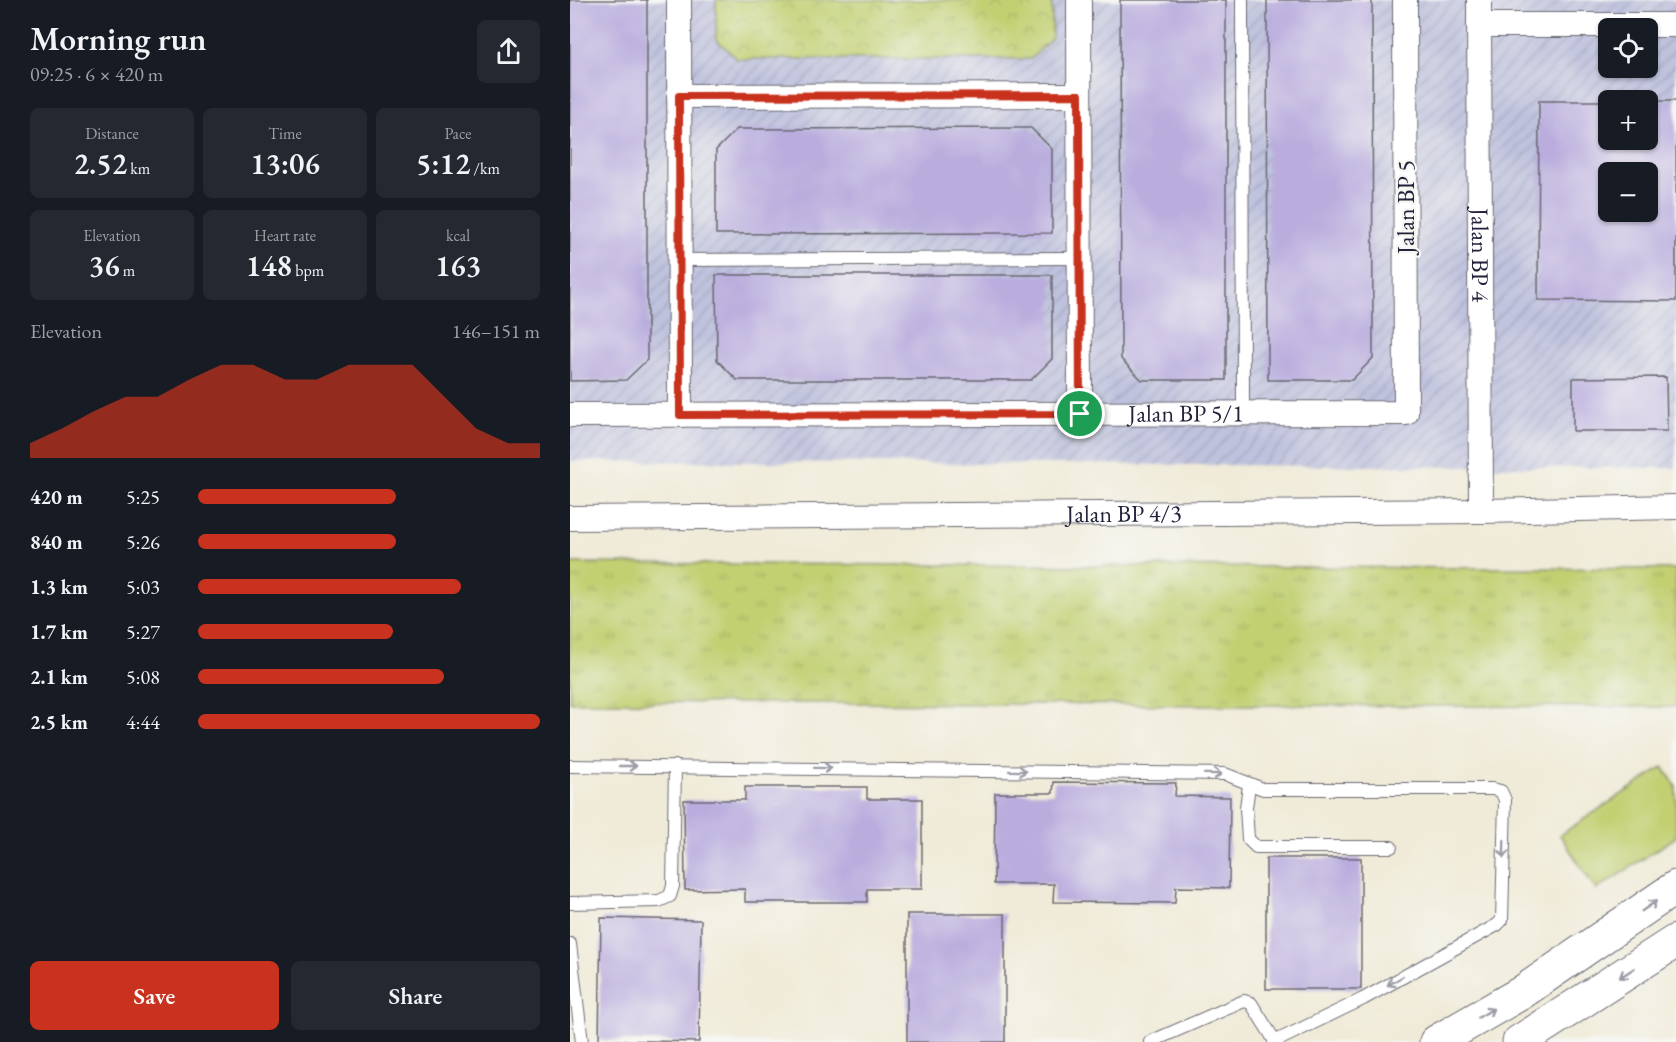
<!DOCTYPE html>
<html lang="en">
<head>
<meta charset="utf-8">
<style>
  body { margin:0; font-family:"EB Garamond",serif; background:#242831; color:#f1f3f6; height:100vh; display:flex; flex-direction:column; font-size:22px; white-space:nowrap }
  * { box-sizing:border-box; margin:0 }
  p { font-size:20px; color:#9ea1a6 }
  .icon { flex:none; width:33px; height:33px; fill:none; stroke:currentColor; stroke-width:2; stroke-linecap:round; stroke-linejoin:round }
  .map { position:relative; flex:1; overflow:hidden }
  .side { display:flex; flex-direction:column; background:#171b24; width:570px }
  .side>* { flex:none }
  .buttons { position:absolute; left:1028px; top:18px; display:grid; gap:12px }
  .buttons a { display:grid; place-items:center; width:60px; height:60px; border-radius:9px; background:#171b24; box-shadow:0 2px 4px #0004; font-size:30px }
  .pin { position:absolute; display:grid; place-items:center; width:51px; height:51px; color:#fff; margin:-26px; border:3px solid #fff; border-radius:50%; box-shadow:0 2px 6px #0007 }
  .round { display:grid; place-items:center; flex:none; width:63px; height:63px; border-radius:9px; background:#242831 }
  .summary { display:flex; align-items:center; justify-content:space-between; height:102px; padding:0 30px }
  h1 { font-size:33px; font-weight:600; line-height:45px }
  .figures { display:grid; grid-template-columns:repeat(3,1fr); gap:9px; height:102px; padding:6px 30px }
  .figures div { display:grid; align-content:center; border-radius:9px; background:#242831; text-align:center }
  .figures b { font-size:30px; font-weight:600 }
  .figures small { font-size:16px; font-weight:400 }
  .figures p { font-size:16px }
  .chart { height:168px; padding:12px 30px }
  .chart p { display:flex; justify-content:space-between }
  .chart svg { width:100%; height:108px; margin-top:6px; fill:#c8321e; opacity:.7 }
  .cta { display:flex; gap:12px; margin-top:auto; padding:12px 30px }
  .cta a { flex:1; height:69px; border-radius:9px; background:#c8321e; color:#fff; font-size:24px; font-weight:600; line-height:69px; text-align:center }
  .cta a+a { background:#242831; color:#f1f3f6 }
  ul { padding:0 30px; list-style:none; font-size:20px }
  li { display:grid; grid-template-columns:96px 72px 1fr; align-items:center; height:45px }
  li i { height:15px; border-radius:8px; background:#c8321e }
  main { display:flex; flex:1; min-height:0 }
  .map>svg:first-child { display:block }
</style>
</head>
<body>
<main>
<section class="side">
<div class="summary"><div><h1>Morning run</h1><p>09:25 · 6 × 420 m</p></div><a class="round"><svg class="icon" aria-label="share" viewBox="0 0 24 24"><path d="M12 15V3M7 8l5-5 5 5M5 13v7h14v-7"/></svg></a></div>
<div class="figures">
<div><p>Distance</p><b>2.52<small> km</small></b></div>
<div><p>Time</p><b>13:06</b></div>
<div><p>Pace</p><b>5:12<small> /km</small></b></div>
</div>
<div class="figures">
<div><p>Elevation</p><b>36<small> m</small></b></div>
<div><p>Heart rate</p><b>148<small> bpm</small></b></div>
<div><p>kcal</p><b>163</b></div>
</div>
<div class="chart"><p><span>Elevation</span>146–151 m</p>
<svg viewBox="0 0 160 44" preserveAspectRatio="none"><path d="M0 44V38L10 32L20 25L30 19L40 19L50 12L60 6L70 6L80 12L90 12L100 6L110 6L120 6L130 19L140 32L150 38L160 38V44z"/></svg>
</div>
<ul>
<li><b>420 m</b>5:25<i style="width:58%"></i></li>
<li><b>840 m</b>5:26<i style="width:58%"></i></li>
<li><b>1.3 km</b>5:03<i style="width:77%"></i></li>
<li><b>1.7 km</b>5:27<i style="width:57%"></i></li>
<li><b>2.1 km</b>5:08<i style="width:72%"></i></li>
<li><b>2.5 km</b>4:44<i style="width:100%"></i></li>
</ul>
<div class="cta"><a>Save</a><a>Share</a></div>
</section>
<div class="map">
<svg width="1106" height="1042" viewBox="0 0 1106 1042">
  <defs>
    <pattern id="industrial-furrows" width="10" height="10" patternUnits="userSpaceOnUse" patternTransform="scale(1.5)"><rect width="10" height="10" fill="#bfc2dd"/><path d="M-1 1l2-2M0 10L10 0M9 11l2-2" fill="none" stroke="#a4a6bf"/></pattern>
    <pattern id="grass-tufts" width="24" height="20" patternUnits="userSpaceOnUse" patternTransform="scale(1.5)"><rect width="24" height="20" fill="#c2d072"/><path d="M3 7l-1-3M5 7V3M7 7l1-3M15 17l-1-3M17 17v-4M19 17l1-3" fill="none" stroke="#a6b264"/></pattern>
    <pattern id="park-crowns" width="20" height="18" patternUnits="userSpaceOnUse" patternTransform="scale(1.5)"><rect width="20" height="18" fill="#c2d072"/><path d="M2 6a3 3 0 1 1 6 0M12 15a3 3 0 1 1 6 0" fill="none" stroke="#a6b264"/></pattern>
  </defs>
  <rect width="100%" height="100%" fill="#f6f6f2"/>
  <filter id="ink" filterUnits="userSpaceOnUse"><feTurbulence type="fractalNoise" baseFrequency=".0167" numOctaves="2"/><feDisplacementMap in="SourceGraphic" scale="12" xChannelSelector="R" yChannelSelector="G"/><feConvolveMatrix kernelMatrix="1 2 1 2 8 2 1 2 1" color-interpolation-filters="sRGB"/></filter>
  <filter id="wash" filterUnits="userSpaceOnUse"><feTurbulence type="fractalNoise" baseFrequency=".008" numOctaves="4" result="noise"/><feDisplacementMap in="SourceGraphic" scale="24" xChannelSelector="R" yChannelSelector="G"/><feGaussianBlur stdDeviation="1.35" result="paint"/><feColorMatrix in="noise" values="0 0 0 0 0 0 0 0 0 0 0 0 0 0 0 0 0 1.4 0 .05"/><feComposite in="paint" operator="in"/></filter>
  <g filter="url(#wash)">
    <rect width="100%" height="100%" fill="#f0ebd8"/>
    <path fill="url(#industrial-furrows)" fill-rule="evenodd" d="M 0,0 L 1106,0 L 1106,468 L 0,461 ZM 1038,28 L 1077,28 L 1077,68 L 1038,68 ZM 1038,100 L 1077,100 L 1077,140 L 1038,140 ZM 1038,172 L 1077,172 L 1077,212 L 1038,212 Z"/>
    <polygon fill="url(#grass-tufts)" stroke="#727956" stroke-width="1.5" points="0,563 1106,569 1106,707 0,702"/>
    <polygon fill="url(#park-crowns)" stroke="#727956" stroke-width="1.5" points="146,0 482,0 482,38 461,59 167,59 146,39"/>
    <polygon fill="#c2d072" stroke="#727956" stroke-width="1.5" points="1093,767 1106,786 1106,837 1026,890 990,835"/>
    <g id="blocks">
      <g fill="#baadde" fill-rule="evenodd">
        <polygon points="0,0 77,0 77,360 56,380 0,381"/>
        <polygon points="550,0 656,0 656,380 572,380 551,359"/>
        <polygon points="697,0 802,0 803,358 782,380 698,380"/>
        <path d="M 969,101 L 1038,101 L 1038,140 L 1077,140 L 1077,101 L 1106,101 L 1106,301 L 968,300 ZM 1038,172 L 1077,172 L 1077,212 L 1038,212 Z"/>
        <polygon points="461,128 482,149 482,233 146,234 146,150 167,129"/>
        <polygon points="146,275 482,275 482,359 461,380 167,380 147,360"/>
        <polygon points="1096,377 1097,431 1003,431 1003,378"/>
        <polygon points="484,782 606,783 605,796 660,797 659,888 606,887 605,903 483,902 484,884 424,884 425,793 483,793"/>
        <polygon points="175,787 297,787 297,799 352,799 352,889 297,889 297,902 175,902 175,889 115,890 114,800 175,800"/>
        <rect x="696" y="858" width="95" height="131"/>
        <rect x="337" y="914" width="98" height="128"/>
        <polygon points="31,918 131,920 129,1042 29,1040"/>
      </g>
    </g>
  </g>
  <g filter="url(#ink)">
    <use href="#blocks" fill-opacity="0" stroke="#6a6872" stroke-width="1.5"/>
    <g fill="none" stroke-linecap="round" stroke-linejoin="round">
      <defs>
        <g id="lane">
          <polyline points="672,0 673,414"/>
          <polyline points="110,260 509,258"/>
          <polyline points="0,766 655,774 693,789 922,789 931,791 935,800 932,920 927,925 793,999 704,1042"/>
          <polyline points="679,785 676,808 678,839 686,847 821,847"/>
          <polyline points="0,903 89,901 100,896 103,886 105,766"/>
          <polyline points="0,944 12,1042"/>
          <polyline points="580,1042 674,1001 681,1003 705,1041"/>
        </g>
        <g id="street">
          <polyline points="109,0 110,415"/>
          <polyline points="509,0 510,414"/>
          <path id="s1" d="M 909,0 L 911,511"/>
          <polyline points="909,25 1106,25"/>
          <polyline points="109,96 509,95"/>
          <path id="s2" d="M 0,415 L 836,413 L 835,0"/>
          <path id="s3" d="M 0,518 L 911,511 L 1106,507"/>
        </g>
        <g id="secondary">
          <polyline points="866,1042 951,993 1106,887"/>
          <polyline points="949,1042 1106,941"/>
        </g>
      </defs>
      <use href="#lane" stroke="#6a6872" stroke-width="14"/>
      <use href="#street" stroke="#6a6872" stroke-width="26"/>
      <use href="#secondary" stroke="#6a6872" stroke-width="35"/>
      <use href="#lane" stroke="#fff" stroke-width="12"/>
      <use href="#street" stroke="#fff" stroke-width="24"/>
      <use href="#secondary" stroke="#fff" stroke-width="33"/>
    </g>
    <defs><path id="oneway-shaft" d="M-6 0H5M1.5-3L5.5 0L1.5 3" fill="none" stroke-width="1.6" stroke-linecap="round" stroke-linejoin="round" transform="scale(1.5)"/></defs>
    <g stroke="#9c9ca7">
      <use href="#oneway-shaft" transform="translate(58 766)"/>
      <use href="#oneway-shaft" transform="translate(253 768) rotate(1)"/>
      <use href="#oneway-shaft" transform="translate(448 771) rotate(1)"/>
      <use href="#oneway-shaft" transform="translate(643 774) rotate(1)"/>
      <use href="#oneway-shaft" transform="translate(934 849) rotate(92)"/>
      <use href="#oneway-shaft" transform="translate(1079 906) rotate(-35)"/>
      <use href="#oneway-shaft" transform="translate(1057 973) rotate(147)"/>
      <use href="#oneway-shaft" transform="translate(825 981) rotate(150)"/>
      <use href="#oneway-shaft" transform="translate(916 1013) rotate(-30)"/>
    </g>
  </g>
  <g fill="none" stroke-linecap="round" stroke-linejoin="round" filter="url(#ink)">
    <defs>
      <polygon id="route" points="509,95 510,414 110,415 109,96"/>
    </defs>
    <use href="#route" stroke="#fff" stroke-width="12"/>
    <use href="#route" stroke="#c8321e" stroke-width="8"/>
  </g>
  <g text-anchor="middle" stroke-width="4.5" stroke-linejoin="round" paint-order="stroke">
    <g font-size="24" fill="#22223b" stroke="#f6f6f2">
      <text transform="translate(836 207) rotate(-90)" y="8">Jalan BP 5</text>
      <text dy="8" stroke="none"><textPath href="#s1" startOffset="255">Jalan BP 4</textPath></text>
      <text dy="8" stroke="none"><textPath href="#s2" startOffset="616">Jalan BP 5/1</textPath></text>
      <text dy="8" stroke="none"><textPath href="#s3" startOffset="554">Jalan BP 4/3</textPath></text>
    </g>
  </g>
</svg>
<div class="buttons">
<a><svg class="icon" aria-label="locate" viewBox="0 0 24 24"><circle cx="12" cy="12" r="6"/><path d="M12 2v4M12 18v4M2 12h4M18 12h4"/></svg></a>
<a>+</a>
<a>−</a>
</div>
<div class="pin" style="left:510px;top:414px;background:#1e9e55"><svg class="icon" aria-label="arrive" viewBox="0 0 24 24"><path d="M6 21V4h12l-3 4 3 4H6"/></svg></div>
</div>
</main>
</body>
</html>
